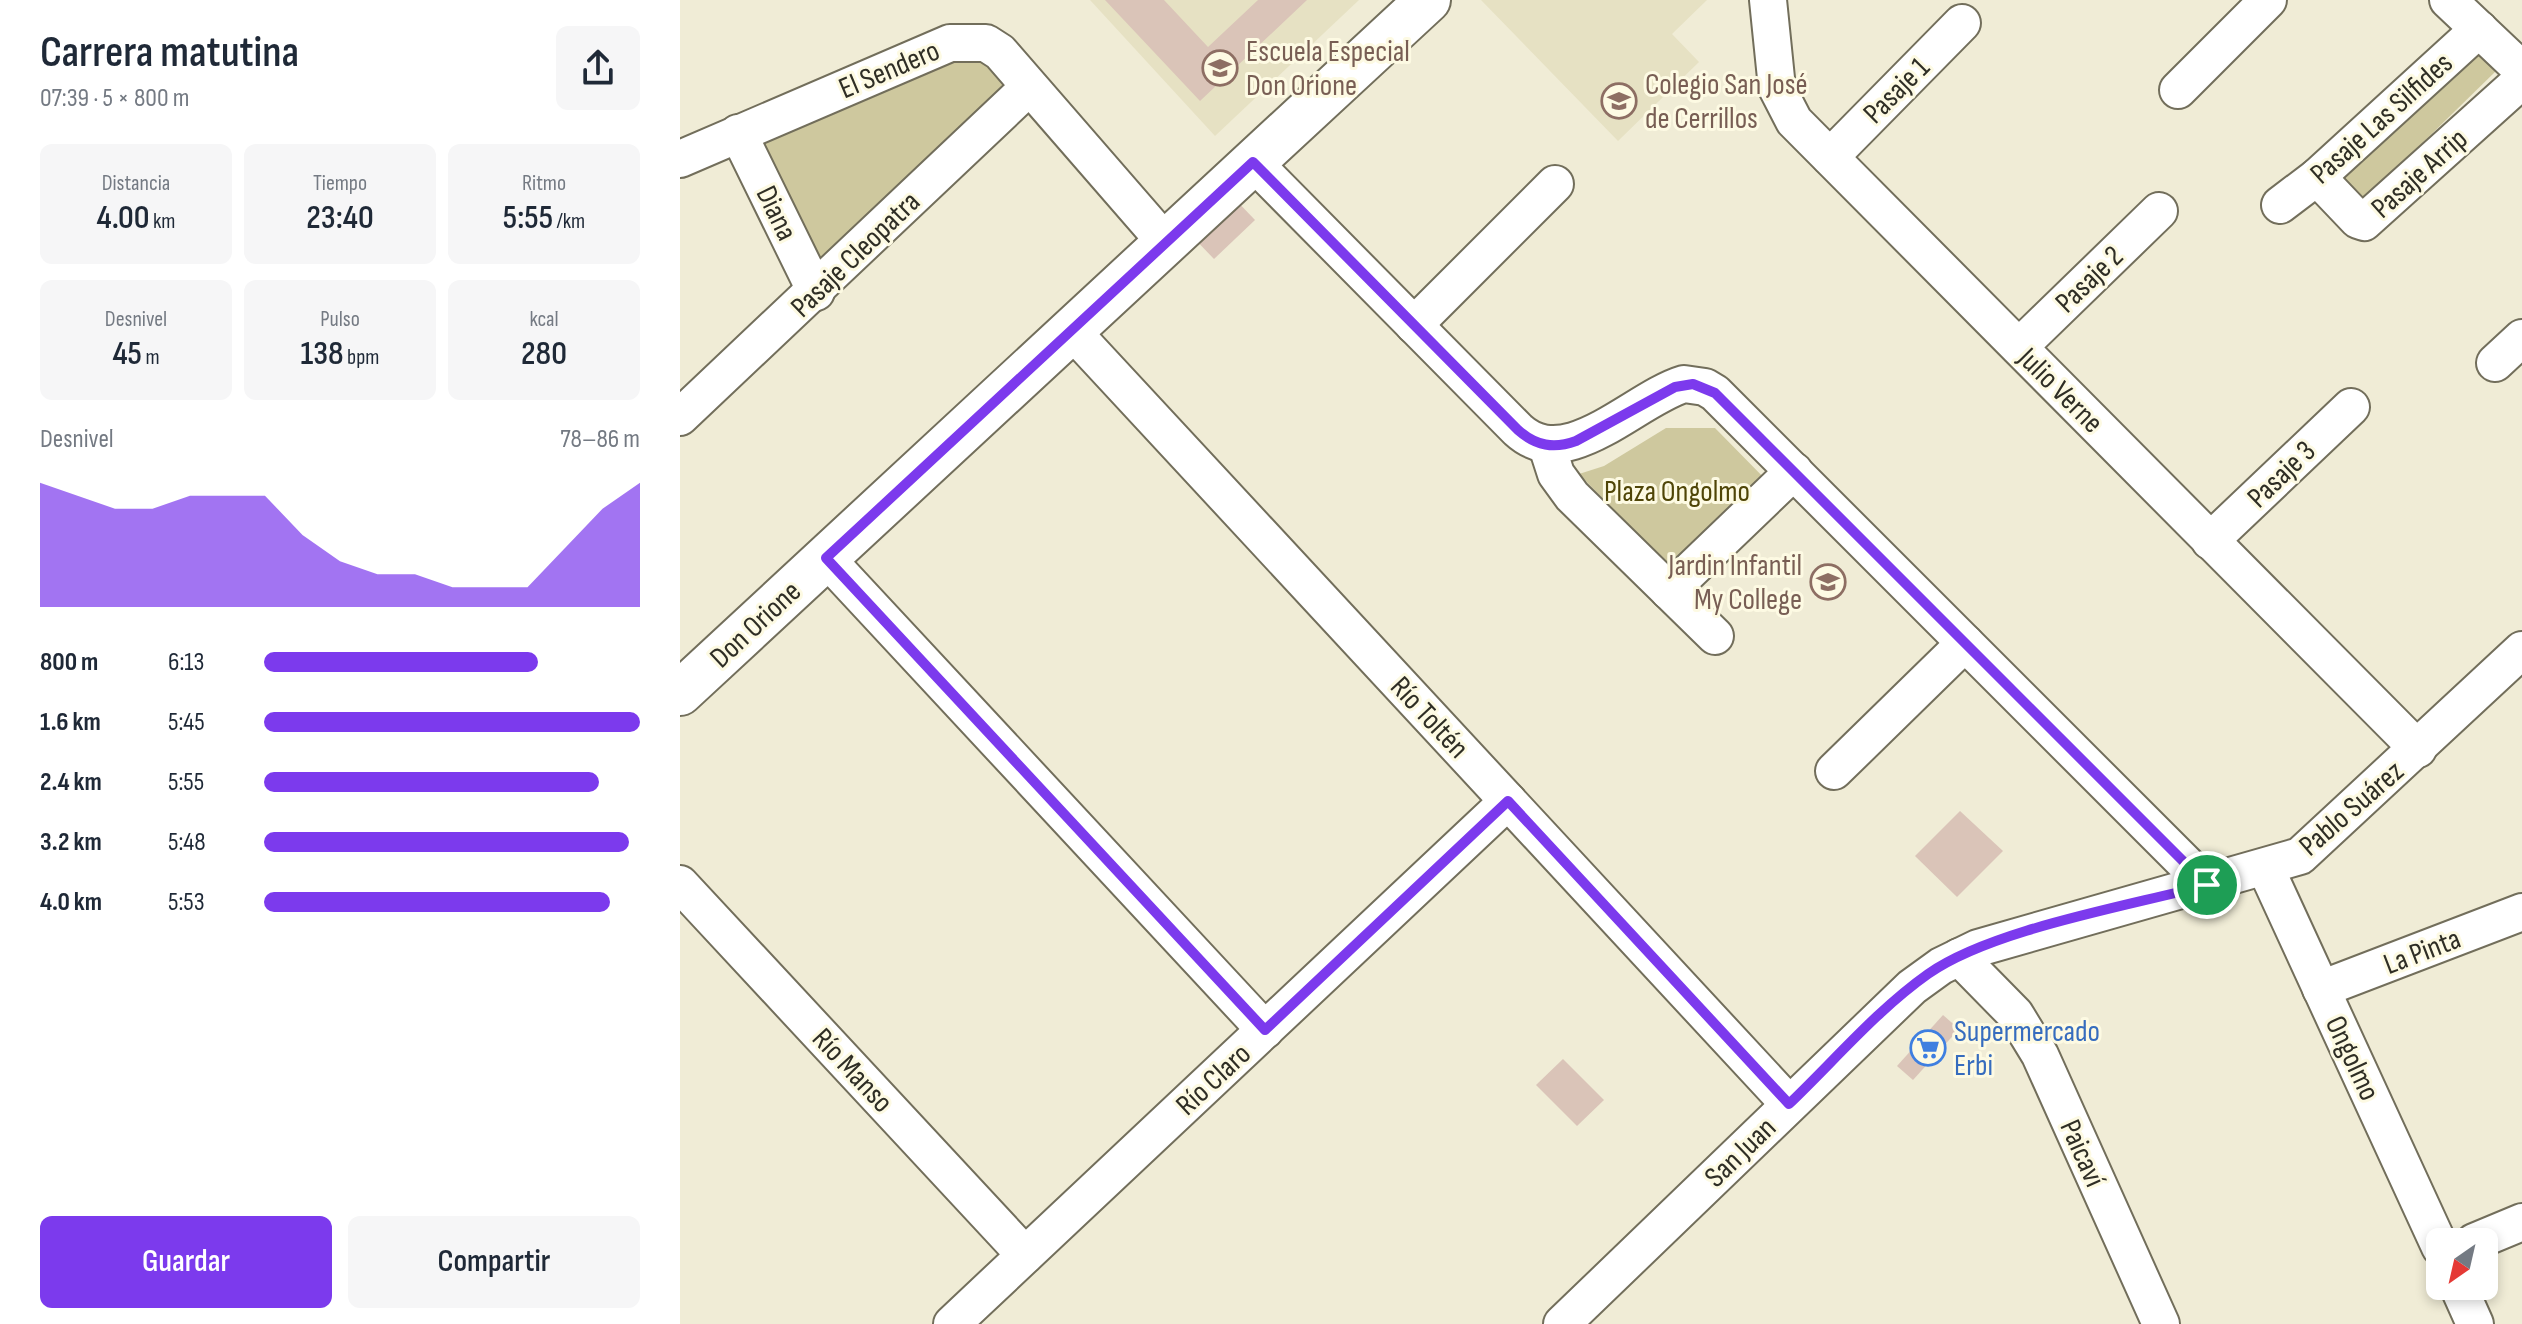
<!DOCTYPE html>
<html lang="es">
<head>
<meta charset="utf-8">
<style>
  body { margin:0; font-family:"Sofia Sans Condensed",sans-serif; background:#f6f6f7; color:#1f2937; height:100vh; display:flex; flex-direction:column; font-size:30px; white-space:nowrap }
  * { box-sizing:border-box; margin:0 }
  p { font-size:26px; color:#747a83 }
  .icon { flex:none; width:44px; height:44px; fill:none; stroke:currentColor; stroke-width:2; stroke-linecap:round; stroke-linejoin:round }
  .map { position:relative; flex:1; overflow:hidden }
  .sheet { display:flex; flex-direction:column; background:#fff; width:680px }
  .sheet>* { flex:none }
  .needle { width:52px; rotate:214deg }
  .controls { position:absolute; left:1746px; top:1228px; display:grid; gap:16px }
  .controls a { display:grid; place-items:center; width:72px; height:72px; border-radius:12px; background:#fff; box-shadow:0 4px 12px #0003; font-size:40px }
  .pin { position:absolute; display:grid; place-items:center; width:68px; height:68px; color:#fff; margin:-34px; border:4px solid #fff; border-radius:50%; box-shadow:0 2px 8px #0007 }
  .round { display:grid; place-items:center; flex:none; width:84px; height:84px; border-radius:12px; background:#f6f6f7 }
  .head { display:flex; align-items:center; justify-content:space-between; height:136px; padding:0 40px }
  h1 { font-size:44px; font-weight:600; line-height:60px }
  .metrics { display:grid; grid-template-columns:repeat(3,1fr); gap:12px; height:136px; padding:8px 40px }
  .metrics div { display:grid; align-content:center; border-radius:12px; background:#f6f6f7; text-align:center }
  .metrics b { font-size:34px; font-weight:600 }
  .metrics small { font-size:22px; font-weight:400 }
  .metrics p { font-size:22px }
  .chart { height:224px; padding:16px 40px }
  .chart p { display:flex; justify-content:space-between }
  .chart svg { width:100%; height:144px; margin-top:8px; fill:#7c3aed; opacity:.7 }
  .primary-button { display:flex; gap:16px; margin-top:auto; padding:16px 40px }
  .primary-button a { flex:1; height:92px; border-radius:12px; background:#7c3aed; color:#fff; font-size:32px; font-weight:600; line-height:92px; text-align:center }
  .primary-button a+a { background:#f6f6f7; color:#1f2937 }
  ul { padding:0 40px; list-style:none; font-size:26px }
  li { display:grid; grid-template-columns:128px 96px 1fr; align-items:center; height:60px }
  li i { height:20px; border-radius:10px; background:#7c3aed }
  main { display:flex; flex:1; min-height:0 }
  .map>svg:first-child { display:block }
</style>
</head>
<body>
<main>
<section class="sheet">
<div class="head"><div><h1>Carrera matutina</h1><p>07:39 · 5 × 800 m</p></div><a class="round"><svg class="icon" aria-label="share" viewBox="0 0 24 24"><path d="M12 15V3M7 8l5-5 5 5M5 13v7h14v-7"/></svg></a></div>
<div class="metrics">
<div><p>Distancia</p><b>4.00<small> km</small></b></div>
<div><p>Tiempo</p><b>23:40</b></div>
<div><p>Ritmo</p><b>5:55<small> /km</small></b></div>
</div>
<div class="metrics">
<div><p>Desnivel</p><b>45<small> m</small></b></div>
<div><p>Pulso</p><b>138<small> bpm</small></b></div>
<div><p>kcal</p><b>280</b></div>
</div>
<div class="chart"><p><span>Desnivel</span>78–86 m</p>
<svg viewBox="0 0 160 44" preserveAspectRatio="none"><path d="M0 44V6L10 10L20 14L30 14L40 10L50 10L60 10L70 22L80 30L90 34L100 34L110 38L120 38L130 38L140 26L150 14L160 6V44z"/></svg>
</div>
<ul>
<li><b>800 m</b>6:13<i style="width:73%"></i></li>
<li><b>1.6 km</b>5:45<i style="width:100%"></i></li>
<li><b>2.4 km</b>5:55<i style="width:89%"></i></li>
<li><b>3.2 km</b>5:48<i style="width:97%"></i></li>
<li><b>4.0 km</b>5:53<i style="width:92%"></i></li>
</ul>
<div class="primary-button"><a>Guardar</a><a>Compartir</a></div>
</section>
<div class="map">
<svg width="1842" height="1324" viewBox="0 0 1842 1324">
  <rect width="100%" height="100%" fill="#f0ecd6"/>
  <g fill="#e6e1c3">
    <polygon points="410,0 679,0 535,136"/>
    <polygon points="801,0 1027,0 992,34 1019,62 938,141"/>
  </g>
  <g fill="#cec89e">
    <polygon points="1782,34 1817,70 1680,204 1645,168"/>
    <polygon points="266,58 300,59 335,87 141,269 74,141"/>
    <polygon points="986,428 1035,428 1091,485 994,572 899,474 924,466"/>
  </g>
  <g fill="#dac4b8">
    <polygon points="425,0 484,0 528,47 578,0 627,0 520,101"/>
    <polygon points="551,195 575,220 534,259 510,234"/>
    <polygon points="1280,811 1323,851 1277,897 1235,856"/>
    <polygon points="1263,1015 1279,1029 1233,1080 1217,1066"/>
    <polygon points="883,1059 924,1100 897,1126 856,1085"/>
  </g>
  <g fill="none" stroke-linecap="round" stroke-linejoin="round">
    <defs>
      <g id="street">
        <polyline points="1088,0 1097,88 1114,121 1738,749"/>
        <polyline points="1768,0 1842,70"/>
        <polyline points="1498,90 1588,0"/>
        <polyline points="58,133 136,292"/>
        <polyline points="1150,157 1282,23"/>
        <polyline points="0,159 270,43 306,43 320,52 486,243"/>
        <path d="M 573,162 L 838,430 C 887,475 954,399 1004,384 L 1025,387 L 1035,393 L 1527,885"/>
        <polyline points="1637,177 1678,220 1684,222 1842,80"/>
        <polyline points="1600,205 1637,177 1799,29"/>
        <polyline points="734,325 875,184"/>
        <polyline points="391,330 1109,1104"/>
        <polyline points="1339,347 1479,211"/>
        <polyline points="1815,363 1842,338"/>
        <polyline points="0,417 348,88"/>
        <polyline points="867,446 876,474 892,496 1035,636"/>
        <polyline points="1530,541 1671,407"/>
        <polyline points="146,558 585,1030"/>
        <polyline points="989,591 1114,471"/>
        <polyline points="1154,771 1285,643"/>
        <polyline points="1586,869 1760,1247"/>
        <polyline points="0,884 345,1255"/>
        <polyline points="1279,957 1335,1014 1360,1055 1481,1324"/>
        <polyline points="1641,989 1842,912"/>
        <polyline points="1794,1242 1842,1222"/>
        <polyline points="1778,1286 1795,1324"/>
        <polyline points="272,1324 828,801"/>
        <polyline points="882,1324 1232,987 1261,966 1298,948 1620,856 1842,650"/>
      </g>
      <polyline id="secondary" points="0,693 748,0"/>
    </defs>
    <use href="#street" stroke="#726e5b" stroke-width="40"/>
    <use href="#secondary" stroke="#726e5b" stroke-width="48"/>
    <use href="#street" stroke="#fff" stroke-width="36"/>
    <use href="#secondary" stroke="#fff" stroke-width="44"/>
  </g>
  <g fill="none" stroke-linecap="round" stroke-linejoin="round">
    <defs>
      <path id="route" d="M 573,162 L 838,430 C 856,446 874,449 896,441 L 995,387 L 1013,384 L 1035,393 L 1527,885 C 1449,906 1312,929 1248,974 C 1197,1010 1154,1061 1109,1104 L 828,801 L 585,1030 L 146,558 Z"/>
    </defs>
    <use href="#route" stroke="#fff" stroke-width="16"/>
    <use href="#route" stroke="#7c3aed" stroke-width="10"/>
  </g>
  <defs>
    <symbol id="school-ring" viewBox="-11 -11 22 22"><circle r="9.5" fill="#fdfae3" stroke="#8d6e63" stroke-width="1.5"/><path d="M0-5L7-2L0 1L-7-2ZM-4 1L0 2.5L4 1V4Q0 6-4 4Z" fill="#8d6e63"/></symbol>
    <symbol id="supermarket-ring" viewBox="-11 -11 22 22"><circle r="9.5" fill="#fdfae3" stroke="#3f7fe0" stroke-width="1.5"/><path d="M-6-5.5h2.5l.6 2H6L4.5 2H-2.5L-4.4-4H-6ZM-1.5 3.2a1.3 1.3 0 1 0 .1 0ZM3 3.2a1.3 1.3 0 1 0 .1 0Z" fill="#3f7fe0"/></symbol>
  </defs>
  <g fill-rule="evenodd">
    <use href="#school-ring" x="520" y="48" width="40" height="40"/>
    <use href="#school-ring" x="919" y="81" width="40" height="40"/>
    <use href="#school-ring" x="1128" y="562" width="40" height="40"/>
    <use href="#supermarket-ring" x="1228" y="1028" width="40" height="40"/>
  </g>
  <g text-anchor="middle" stroke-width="6" stroke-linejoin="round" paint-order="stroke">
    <g font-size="30" fill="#785e54" stroke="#fdfae3" text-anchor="start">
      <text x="566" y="61">Escuela Especial<tspan x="566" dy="34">Don Orione</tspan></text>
      <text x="965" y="94">Colegio San José<tspan x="965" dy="34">de Cerrillos</tspan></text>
      <text x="1122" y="575" text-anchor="end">Jardin Infantil<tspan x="1122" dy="34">My College</tspan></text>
    </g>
    <g font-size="30" fill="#2f2e25" stroke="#fdfae3">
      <text transform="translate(209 69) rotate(-23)" y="10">El Sendero</text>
      <text transform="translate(1216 90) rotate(-45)" y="10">Pasaje 1</text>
      <text transform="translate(1701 118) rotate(-42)" y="10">Pasaje Las Silfides</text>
      <text transform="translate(1739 173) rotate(-42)" y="10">Pasaje Arrip</text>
      <text transform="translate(97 213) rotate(64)" y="10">Diana</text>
      <text transform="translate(175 254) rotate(-44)" y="10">Pasaje Cleopatra</text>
      <text transform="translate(1409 279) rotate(-44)" y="10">Pasaje 2</text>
      <text transform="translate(1381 390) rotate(45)" y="10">Julio Verne</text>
      <text transform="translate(1601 474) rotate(-44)" y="10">Pasaje 3</text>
      <text transform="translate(75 624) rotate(-43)" y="10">Don Orione</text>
      <text transform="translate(750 717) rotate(47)" y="10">Río Toltén</text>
      <text transform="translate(1671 808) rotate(-41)" y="10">Pablo Suárez</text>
      <text transform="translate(1742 951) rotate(-21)" y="10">La Pinta</text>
      <text transform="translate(1673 1058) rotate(65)" y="10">Ongolmo</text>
      <text transform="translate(173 1070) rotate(47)" y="10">Río Manso</text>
      <text transform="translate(533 1079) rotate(-43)" y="10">Río Claro</text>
      <text transform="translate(1060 1152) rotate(-44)" y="10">San Juan</text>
      <text transform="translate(1403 1153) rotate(66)" y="10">Paicaví</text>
    </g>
    <g font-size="30" fill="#4f4507" stroke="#fdfae3">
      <text x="997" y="501">Plaza Ongolmo</text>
    </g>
    <g font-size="30" fill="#366cbe" stroke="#fdfae3" text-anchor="start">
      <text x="1274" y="1041">Supermercado<tspan x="1274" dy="34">Erbi</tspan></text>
    </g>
  </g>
</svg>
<div class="controls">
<a><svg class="needle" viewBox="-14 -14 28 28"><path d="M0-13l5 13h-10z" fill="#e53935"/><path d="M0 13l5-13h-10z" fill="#747a83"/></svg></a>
</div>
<div class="pin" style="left:1527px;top:885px;background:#1e9e55"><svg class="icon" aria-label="arrive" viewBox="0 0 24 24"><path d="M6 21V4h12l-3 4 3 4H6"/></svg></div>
</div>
</main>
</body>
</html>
